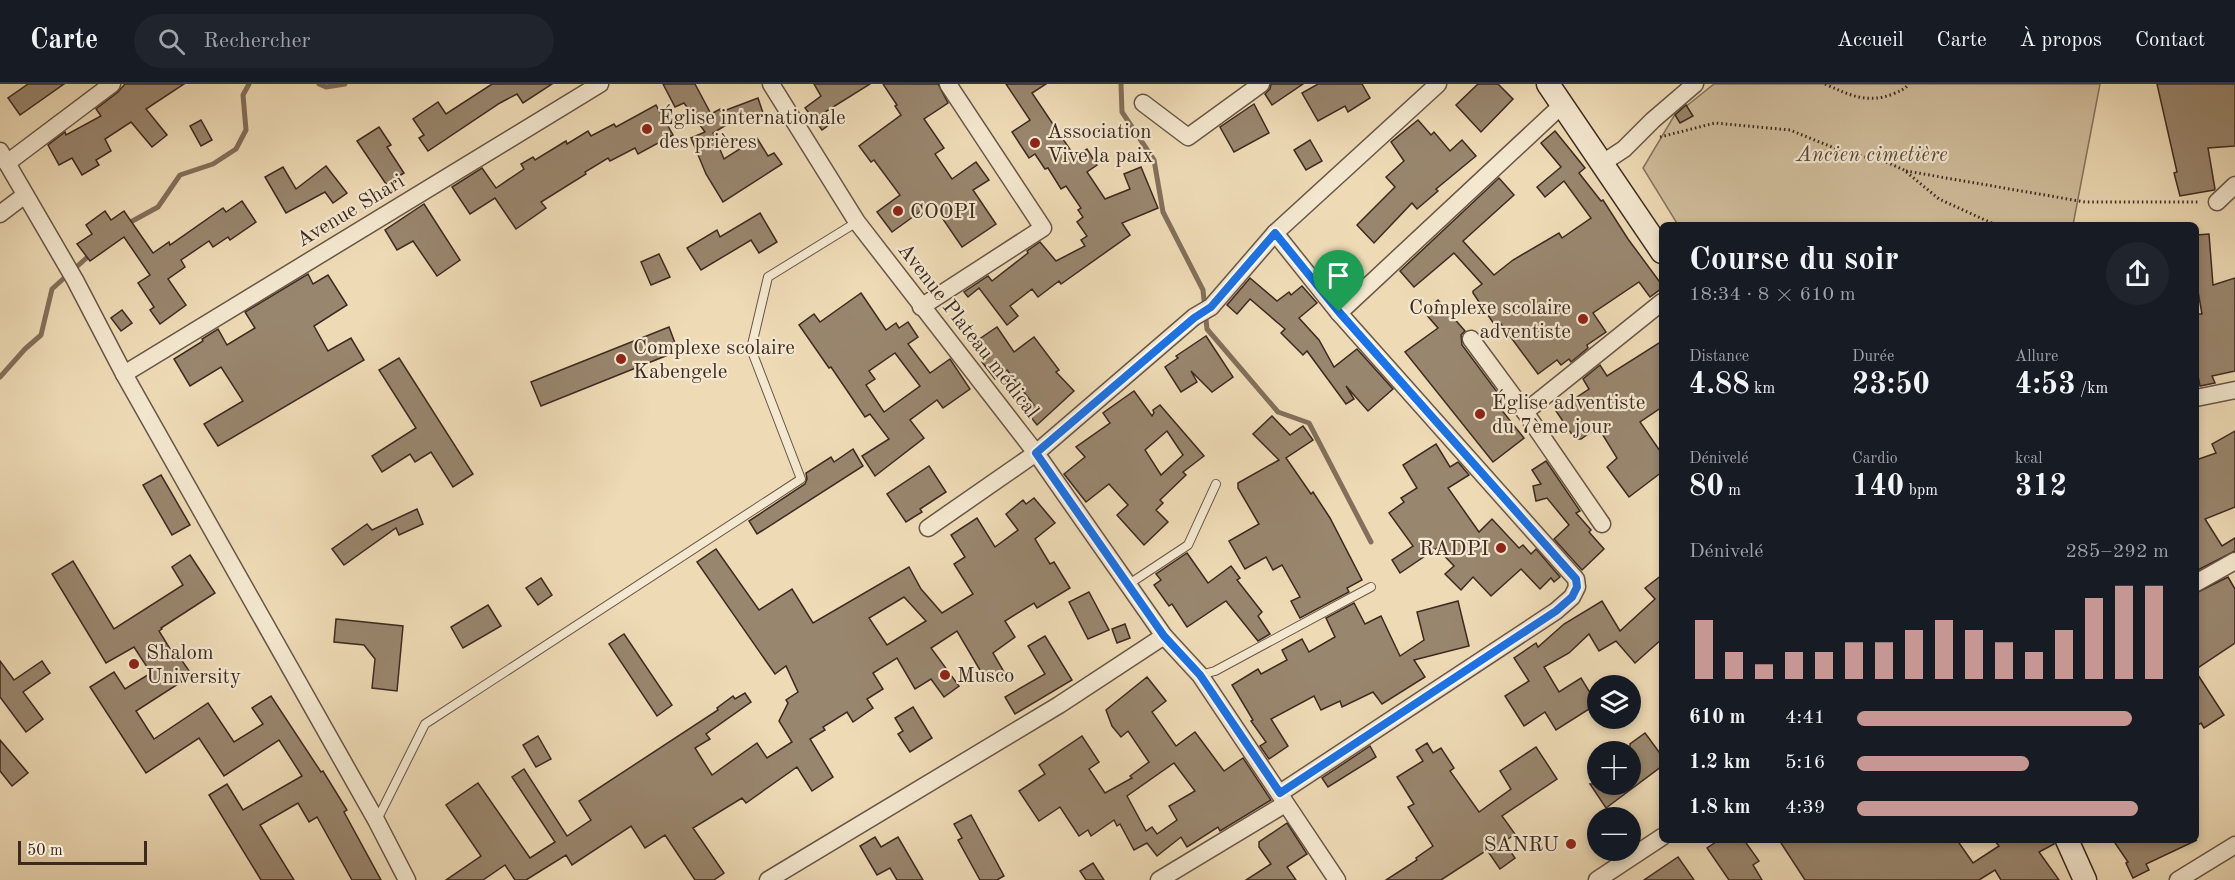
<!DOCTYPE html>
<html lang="fr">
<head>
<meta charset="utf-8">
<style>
  body { margin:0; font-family:"Old Standard TT",serif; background:#20242c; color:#f1f3f6; height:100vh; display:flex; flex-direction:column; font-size:22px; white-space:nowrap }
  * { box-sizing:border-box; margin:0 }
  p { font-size:20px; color:#9ea1a6 }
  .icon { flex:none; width:33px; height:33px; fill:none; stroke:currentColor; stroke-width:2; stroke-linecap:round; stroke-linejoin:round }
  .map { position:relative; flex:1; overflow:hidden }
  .drawer { position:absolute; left:1659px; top:138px; width:540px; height:621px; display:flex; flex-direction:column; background:#171b24; border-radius:9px; box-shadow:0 3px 9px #0003 }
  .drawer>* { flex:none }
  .controls { position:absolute; left:1587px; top:591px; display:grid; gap:12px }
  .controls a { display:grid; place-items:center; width:54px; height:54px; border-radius:50%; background:#171b24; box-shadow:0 3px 9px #0003; font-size:30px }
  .scale { position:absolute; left:18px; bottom:15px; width:129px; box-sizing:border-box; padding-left:6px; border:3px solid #3d2920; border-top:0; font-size:16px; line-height:21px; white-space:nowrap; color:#3d2920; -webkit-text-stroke:4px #f4e8d0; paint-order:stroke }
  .pin { position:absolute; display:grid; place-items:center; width:51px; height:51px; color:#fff; margin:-62px -26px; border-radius:50% 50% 50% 0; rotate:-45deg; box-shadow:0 0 6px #0007 }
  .pin .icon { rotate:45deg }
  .round { display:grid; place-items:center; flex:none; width:63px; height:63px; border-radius:32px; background:#20242c }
  .overview { display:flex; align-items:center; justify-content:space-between; height:102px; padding:0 30px }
  h1 { font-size:33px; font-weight:800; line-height:45px }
  .figures { display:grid; grid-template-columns:repeat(3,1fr); gap:9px; height:102px; padding:6px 30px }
  .figures div { display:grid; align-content:center }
  .figures b { font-size:30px; font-weight:800 }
  .figures small { font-size:16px; font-weight:400 }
  .figures p { font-size:16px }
  .chart { height:168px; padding:12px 30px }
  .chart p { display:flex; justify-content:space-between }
  .chart svg { width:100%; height:108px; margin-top:6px; stroke:#c59692; stroke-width:6 }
  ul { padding:0 30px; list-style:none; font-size:20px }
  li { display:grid; grid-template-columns:96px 72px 1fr; align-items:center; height:45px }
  li i { height:15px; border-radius:8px; background:#c59692 }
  header { display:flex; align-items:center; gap:36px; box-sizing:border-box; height:84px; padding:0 30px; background:#171b24; border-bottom:2px solid #363941 }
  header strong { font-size:28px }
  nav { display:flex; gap:33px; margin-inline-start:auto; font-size:21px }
  .search { width:420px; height:54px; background:#20242c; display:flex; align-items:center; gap:15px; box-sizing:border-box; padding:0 21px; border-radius:33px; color:#9ea1a6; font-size:22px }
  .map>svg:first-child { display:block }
</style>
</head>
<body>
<header>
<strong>Carte</strong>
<div class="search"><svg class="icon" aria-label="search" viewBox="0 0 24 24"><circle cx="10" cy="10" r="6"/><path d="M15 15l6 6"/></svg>Rechercher</div>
<nav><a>Accueil</a><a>Carte</a><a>À propos</a><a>Contact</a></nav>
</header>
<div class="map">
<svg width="2235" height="796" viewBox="0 0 2235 796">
  <rect width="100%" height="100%" fill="#eedbb6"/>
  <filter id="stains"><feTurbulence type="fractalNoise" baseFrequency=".00333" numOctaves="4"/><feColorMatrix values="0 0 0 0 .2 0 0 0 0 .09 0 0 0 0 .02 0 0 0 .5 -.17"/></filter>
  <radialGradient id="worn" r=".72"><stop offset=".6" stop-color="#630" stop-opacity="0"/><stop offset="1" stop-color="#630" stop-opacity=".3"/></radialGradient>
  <polygon fill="#d0bd9c" stroke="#86735e" stroke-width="1.5" points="1714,0 2100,0 2073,141 1678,141 1643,84 1674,32"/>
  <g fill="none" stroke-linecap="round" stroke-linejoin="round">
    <g stroke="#836f5b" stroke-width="5">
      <polyline points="319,0 326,3 345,0"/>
      <polyline points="1121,0 1122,28 1154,76 1163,128 1203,206 1207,245 1278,328 1309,339 1371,458"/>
      <polyline points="127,140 158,123 180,91 213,80 236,65 246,46 243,11 249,0"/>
      <polyline points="0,293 25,265 41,251 52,205 92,169"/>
    </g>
  </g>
  <g fill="#99866e" stroke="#3d2920" stroke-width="1.5" fill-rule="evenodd">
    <polygon points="28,0 64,0 20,31 8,14"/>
    <polygon points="125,0 184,0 146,25 167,51 152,63 131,38 105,55 111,67 96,76 99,81 82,91 72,74 59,81 48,61 65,48 66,51 101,32 96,25 118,8"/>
    <polygon points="492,0 552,0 523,19 517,10 500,19 428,67 419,54 424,51 413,35 438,18 446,30"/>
    <polygon points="663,0 695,0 711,30 720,25 721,28 758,14 763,29 737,39 736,35 713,49 724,75 757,54 768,72 774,69 782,80 723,118 706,90 691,54 705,48 684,19 675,23"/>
    <polygon points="814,0 870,0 825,28 833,38 822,46 805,24 821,12"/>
    <polygon points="883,0 938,0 948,19 924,35 944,64 935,70 952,95 976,78 989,96 973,106 996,140 962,163 932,119 892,148 877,128 900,111 874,76 871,78 859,62 901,31 895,22 897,21"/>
    <polygon points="1006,0 1046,0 1032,9 1075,73 1087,65 1097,81 1087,88 1105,115 1130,105 1124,90 1141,83 1158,124 1122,139 1130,151 1061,200 1059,197 1038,213 1032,205 1010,222 1018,232 1007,241 979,204 968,213 964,208 988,192 992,197 1028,169 1027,167 1040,158 1056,177 1085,162 1081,156 1087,152 1077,138 1083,133 1078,126 1081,124 1066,102 1061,105 1048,84 1045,85 1035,70 1029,74 1012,48 1030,36"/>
    <polygon points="1271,0 1303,0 1272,21 1265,10 1270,5"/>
    <polygon points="1318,0 1362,0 1370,14 1348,28 1345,22 1318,37 1302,9"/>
    <polygon points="1478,0 1498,0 1513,15 1481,48 1456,21"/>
    <polygon points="2157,0 2235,0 2235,62 2208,64 2215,105 2214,106 2180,112 2174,89 2177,88"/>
    <polygon points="1254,20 1269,49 1234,68 1220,43"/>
    <polygon points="656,21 673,51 638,70 635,64 610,77 608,74 585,88 586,90 541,118 546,124 516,145 495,114 470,130 452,103 482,84 496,104 524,85 521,80 533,73 535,76 566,57 567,60 588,47 591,52 614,40 616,43"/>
    <polygon points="1686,21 1693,32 1680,39 1675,31"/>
    <polygon points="201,36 212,56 201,62 190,42"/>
    <polygon points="1418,36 1431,51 1434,48 1450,67 1462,56 1476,72 1436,105 1438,107 1417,125 1412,119 1374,159 1357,141 1395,103 1386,93 1404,77 1391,58"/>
    <polygon points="379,43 391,61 387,63 404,89 386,100 357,57"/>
    <polygon points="1555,47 1585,84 1579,89 1601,117 1603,116 1628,155 1662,201 1662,204 1650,213 1639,198 1593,229 1606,248 1587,261 1588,264 1571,278 1569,275 1561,281 1557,276 1538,290 1501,240 1496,243 1473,209 1473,207 1482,200 1454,169 1414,203 1400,187 1499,94 1514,111 1463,157 1494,191 1513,176 1559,149 1562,154 1591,134 1564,97 1545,113 1537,103 1561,83 1541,59"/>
    <polygon points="1310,56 1322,77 1306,86 1294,66"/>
    <polygon points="326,82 347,109 333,119 325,108 286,129 265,93 283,83 296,105"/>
    <polygon points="242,117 256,138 230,156 228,153 213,163 209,157 181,176 185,183 168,195 186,221 160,240 150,226 154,223 138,199 150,191 124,153 90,177 77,160 92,150 86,141 105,127 111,136 124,127 153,169 169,158 170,161 223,124 226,128"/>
    <polygon points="424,120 460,176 437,192 413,157 397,166 385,146"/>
    <polygon points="760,129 777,158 759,169 751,156 701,186 687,164 717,146 720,153"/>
    <polygon points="2209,150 2213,201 2235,194 2235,287 2212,292 2215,299 2200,302 2196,282 2196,230 2202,230 2196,196 2196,151"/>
    <polygon points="659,170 670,193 651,201 641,178"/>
    <polygon points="308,190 313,200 328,191 347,221 314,242 328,267 351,254 364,276 218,362 204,340 243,317 221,283 190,302 174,275 203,257 202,255 218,245 227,261 255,244 245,228"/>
    <polygon points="1250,194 1277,217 1289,208 1291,211 1302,202 1317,219 1299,234 1319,256 1334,283 1357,265 1393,305 1368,327 1346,302 1354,315 1346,320 1307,267 1303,271 1281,249 1285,245 1250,215 1237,230 1227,221"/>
    <path d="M 861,209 L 886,246 L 896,239 L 899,244 L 908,238 L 918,253 L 908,260 L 930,289 L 950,275 L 970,305 L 943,324 L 937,316 L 910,336 L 924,354 L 875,392 L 862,372 L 889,355 L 870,330 L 865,333 L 831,283 L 829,284 L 799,241 L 814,230 L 820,238 ZM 895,269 L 920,302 L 884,328 L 866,301 L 875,295 L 869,287 Z"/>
    <polygon points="1438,216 1465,247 1461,251 1462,261 1506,320 1500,324 1524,354 1493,378 1405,268 1438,244 1424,228"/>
    <polygon points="122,226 132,239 121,247 111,234"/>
    <polygon points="669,243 678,267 541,322 531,298"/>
    <polygon points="997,243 1014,268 1034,253 1059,286 1056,288 1074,307 1037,341 1026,327 1034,321 1007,286 995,295 982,278 989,273 978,256"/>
    <polygon points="1206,252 1233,293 1212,308 1191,287 1197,298 1181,308 1165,283 1178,274 1176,272"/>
    <polygon points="1662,257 1662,323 1640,338 1662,370 1662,388 1629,413 1607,383 1617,374 1598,343 1581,355 1575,355 1556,327 1589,305 1583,295 1600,281 1607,292"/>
    <polygon points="399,274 473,390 453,403 431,368 415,378 410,370 382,388 372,372 416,344 379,286"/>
    <path d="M 1134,307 L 1152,332 L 1154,329 L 1153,326 L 1160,321 L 1204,372 L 1183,388 L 1186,391 L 1160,416 L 1163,419 L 1156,426 L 1168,438 L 1144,461 L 1117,431 L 1128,421 L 1109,400 L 1086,418 L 1064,390 L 1085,373 L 1076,363 L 1110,339 L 1103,329 ZM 1167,347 L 1183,371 L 1161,391 L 1145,366 Z"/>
    <polygon points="1272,332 1290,351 1303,342 1313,356 1286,374 1311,410 1313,408 1330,434 1362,496 1347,504 1349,508 1300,534 1291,517 1300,513 1282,481 1273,486 1266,473 1245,485 1229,457 1259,440 1238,404 1238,399 1279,376 1253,350"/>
    <polygon points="2235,347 2235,423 2205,435 2222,462 2235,454 2235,467 2196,487 2196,376 2216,369 2212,360"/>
    <polygon points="1436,360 1450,383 1458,378 1469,391 1448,404 1479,448 1492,435 1519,464 1523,461 1531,470 1536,465 1560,493 1554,498 1551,494 1540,505 1521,485 1491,512 1473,493 1461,506 1445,490 1454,482 1437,464 1400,489 1392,476 1413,462 1389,429 1404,418 1401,414 1417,404 1403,381"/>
    <polygon points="853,365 863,382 757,450 749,437 805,400 807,395 806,389 831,373 834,378"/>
    <polygon points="1546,377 1580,427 1576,429 1591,446 1589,448 1604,465 1582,486 1554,455 1569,441 1547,414 1536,417 1533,402 1541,400 1532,386"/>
    <polygon points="929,382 946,408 920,425 922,428 906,438 887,410"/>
    <polygon points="161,391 190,441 172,451 143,401"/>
    <path d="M 1034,414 L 1055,439 L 1035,455 L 1050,480 L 1054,478 L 1070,504 L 1037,524 L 1034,519 L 1005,537 L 1015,553 L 993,569 L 1004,588 L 987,598 L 957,547 L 931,564 L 959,602 L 944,613 L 931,595 L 915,605 L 897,574 L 873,589 L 883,605 L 867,615 L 873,624 L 853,638 L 847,628 L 823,643 L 825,646 L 810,655 L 833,693 L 812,707 L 797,683 L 746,719 L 742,714 L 693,744 L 724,789 L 714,796 L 695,796 L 665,751 L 645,764 L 631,742 L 572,781 L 566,771 L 526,796 L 515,796 L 505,781 L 483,796 L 446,796 L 481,772 L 446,721 L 478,699 L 530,774 L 555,758 L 512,693 L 524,685 L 567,752 L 591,736 L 579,717 L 718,626 L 717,624 L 733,612 L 735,615 L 745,609 L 751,618 L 706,650 L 710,655 L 695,664 L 712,691 L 757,659 L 767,674 L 792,658 L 779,637 L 788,619 L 786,616 L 798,608 L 786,582 L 775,590 L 697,478 L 716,465 L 759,526 L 792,505 L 813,539 L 909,483 L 921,505 L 942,529 L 973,510 L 954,480 L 965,473 L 951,451 L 977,434 L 995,463 L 1018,446 L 1006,430 L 1023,416 L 1026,420 ZM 904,513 L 926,537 L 887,561 L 869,534 Z"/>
    <polygon points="417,425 423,440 399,451 396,444 344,481 332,465 367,440 372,446"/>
    <polygon points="1187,469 1208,499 1231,482 1240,494 1237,496 1262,528 1258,532 1270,550 1258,557 1226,517 1187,543 1172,520 1169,522 1154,501 1161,496 1156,490"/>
    <polygon points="190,471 215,509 161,544 162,545 159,547 175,573 178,571 192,591 136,627 154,655 208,619 234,658 263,640 252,624 271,612 321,688 323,687 347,726 344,728 381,796 352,796 317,733 309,738 298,719 260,741 294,796 261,796 209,711 227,700 243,726 302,692 279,656 224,692 199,654 146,689 90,603 114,588 125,605 151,589 134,563 106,579 52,490 73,477 114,545 183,501 172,483"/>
    <polygon points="1662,491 1662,555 1635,579 1616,557 1599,567 1589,550 1569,569 1544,583 1559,608 1581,594 1597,620 1556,646 1545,628 1524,642 1505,612 1529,597 1514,574 1536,559 1538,563 1564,540 1602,517 1620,547 1655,515 1645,504"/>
    <polygon points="2228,493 2235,505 2235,559 2196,585 2196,509"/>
    <polygon points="541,494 552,511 538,521 526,504"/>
    <polygon points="1089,508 1109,546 1088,555 1069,518"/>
    <polygon points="1458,517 1469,562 1414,576 1425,593 1382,620 1373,608 1342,623 1340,617 1321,626 1314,612 1271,635 1288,662 1269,675 1260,662 1266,658 1251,637 1253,636 1232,601 1258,585 1261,590 1287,576 1282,566 1302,555 1309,568 1335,553 1326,534 1354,519 1365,540 1381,532 1400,572 1424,556 1417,528"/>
    <polygon points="488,521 501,542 463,564 451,543"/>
    <polygon points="336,535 403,542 397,607 372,604 375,575 364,561 334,558"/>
    <polygon points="1125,540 1130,554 1117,559 1112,545"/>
    <polygon points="624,550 672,621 657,632 609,560"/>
    <polygon points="1045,552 1072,596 1015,630 1005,613 1045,590 1028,562"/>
    <polygon points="0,577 14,596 42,577 50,589 23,608 43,635 26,648 0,613"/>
    <polygon points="2196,588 2224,631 2204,644 2201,639 2196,642"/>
    <path d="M 1147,593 L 1166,617 L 1152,628 L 1176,662 L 1195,648 L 1224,687 L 1243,674 L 1271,716 L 1220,747 L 1218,743 L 1187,763 L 1181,753 L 1157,772 L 1147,759 L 1134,766 L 1120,740 L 1117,742 L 1114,736 L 1091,752 L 1088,746 L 1079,752 L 1060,723 L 1039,737 L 1019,707 L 1045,690 L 1039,681 L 1082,652 L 1099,678 L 1089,685 L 1105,709 L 1132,694 L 1130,692 L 1149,678 L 1128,647 L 1121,653 L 1112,642 L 1106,626 ZM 1174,679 L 1195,707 L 1169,722 L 1177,736 L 1157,750 L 1152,743 L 1146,747 L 1127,712 Z"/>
    <polygon points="913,623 932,654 910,668 898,650 903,647 895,634"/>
    <polygon points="1645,649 1662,672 1662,682 1606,724 1590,700 1630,700 1630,660"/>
    <polygon points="538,652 551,675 536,683 523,661"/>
    <polygon points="0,656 28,689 12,702 0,687"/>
    <polygon points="1427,659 1433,669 1441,664 1454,684 1450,687 1479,728 1511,705 1500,687 1536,663 1557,695 1502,732 1515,750 1504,758 1515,774 1500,785 1487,766 1441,796 1386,796 1417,776 1416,774 1433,762 1408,723 1414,720 1397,693 1423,677 1416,666"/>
    <polygon points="1370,662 1376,673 1328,703 1322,694"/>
    <polygon points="971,731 1004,792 997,796 980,796 958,756 962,754 954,740"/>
    <polygon points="1287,739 1307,770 1287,783 1296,796 1246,796 1271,780 1259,763 1259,758"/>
    <polygon points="875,753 881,763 898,753 923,796 897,796 890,784 877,791 860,762"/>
    <polygon points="1719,756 1744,756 1759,777 1753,781 1762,796 1729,796 1707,764"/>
    <polygon points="1779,756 1957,756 1973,779 1999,762 1994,756 2054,756 2054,760 2039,768 2059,796 2001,796 1995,786 1979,796 1805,796"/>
    <polygon points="2113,756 2197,756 2146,780 2149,786 2133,794 2126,779 2128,778"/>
    <polygon points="1678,773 1694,796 1644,796"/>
    <polygon points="1093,779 1104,796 1086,796 1080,787"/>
  </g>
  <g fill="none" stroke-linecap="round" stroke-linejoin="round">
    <defs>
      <g id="lane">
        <polyline points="1129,500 1188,461 1216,400"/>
        <polyline points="1200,591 1215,587 1371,503"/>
        <polyline points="377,736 425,640 801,395 751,265 768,193 857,138"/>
      </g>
      <g id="street">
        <polyline points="771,0 857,138 1036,369 1164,552 1200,591 1337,796"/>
        <polyline points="1143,19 1188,53 1261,0"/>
        <polyline points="0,67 75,196 124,290 376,736 407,796"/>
        <polyline points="7,79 112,0"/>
        <polyline points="1601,80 1624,65 1653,36 1695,0"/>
        <polyline points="2217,118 2235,101"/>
        <polyline points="0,130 25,111"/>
        <polyline points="1275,149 1339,229 1567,485 1576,495 1577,503 1572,513 1556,527 1280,709"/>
        <polyline points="921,223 1043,144 948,0"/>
        <polyline points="1339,229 1562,21"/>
        <polyline points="1471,255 1525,328"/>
        <polyline points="124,290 600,0"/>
        <polyline points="2196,314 2235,306"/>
        <polyline points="1602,440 1525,328 1662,218"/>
        <polyline points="928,444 1036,369 1194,233 1211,223 1275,149 1438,0"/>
        <polyline points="2196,499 2235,477"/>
        <polyline points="768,796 1059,621 1164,552"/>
        <polyline points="1159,796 1285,720"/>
        <polyline points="1597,796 1662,753"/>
        <polyline points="2178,796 2235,761"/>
      </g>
      <g id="secondary">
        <polyline points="1548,0 1662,168"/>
        <polyline points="2067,756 2085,796"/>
      </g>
    </defs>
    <use href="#lane" stroke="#695646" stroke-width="10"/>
    <use href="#street" stroke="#695646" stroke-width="19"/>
    <use href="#secondary" stroke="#3d2920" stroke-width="25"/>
    <g stroke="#3d2920" stroke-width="3" stroke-dasharray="1.5 3" stroke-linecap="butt">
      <path d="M 1825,0 C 1849,11 1867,20 1893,10 C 1900,7 1905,5 1909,0"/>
      <polyline points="1660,53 1715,39 1790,46 1849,70 1882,76 1904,86 1939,115 1996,141"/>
      <polyline points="1906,87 2085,118 2200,118"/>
    </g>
    <use href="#lane" stroke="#f4e8d0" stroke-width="8"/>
    <use href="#street" stroke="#f4e8d0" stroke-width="16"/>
    <use href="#secondary" stroke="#f4e8d0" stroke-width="22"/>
  </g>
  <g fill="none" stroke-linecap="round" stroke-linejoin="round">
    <defs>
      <polygon id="route" points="1275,149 1339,228 1576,495 1577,503 1572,513 1556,527 1280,709 1200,591 1164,552 1036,369 1194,234 1211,223"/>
    </defs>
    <use href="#route" stroke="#fff" stroke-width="12"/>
    <use href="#route" stroke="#1a73e8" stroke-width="8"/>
  </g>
  <g fill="#8f2418" stroke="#f4e8d0" stroke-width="2">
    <circle cx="647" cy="45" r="6"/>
    <circle cx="1035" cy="59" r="6"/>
    <circle cx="898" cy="127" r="6"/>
    <circle cx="1583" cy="235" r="6"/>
    <circle cx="621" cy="275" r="6"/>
    <circle cx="1480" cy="330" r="6"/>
    <circle cx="1501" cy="464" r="6"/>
    <circle cx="134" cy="580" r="6"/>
    <circle cx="945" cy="591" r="6"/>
    <circle cx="1571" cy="760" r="6"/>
  </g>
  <g text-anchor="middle" stroke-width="4.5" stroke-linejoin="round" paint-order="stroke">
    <g font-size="21" fill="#3d2920" stroke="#f4e8d0" text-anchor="start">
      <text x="659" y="40">Église internationale<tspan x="659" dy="24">des prières</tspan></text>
      <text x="1047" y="54">Association<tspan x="1047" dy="24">Vive la paix</tspan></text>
      <text x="910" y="134">COOPI</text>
      <text x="1571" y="230" text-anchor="end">Complexe scolaire<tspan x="1571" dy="24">adventiste</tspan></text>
      <text x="633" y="270">Complexe scolaire<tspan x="633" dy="24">Kabengele</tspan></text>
      <text x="1492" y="325">Église adventiste<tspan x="1492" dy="24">du 7ème jour</tspan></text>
      <text x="1489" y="471" text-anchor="end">RADPI</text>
      <text x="146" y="575">Shalom<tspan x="146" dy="24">University</tspan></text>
      <text x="957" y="598">Musco</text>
      <text x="1559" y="767" text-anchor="end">SANRU</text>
    </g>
    <g font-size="21" font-style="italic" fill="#5a4739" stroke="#f4e8d0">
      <text x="1872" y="77">Ancien cimetière</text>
    </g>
    <g font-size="21" fill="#3d2920" stroke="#f4e8d0">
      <text transform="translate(350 126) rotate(-31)" y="7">Avenue Shari</text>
      <text transform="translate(969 246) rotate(52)" y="7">Avenue Plateau médical</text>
    </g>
  </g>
  <rect width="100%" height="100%" filter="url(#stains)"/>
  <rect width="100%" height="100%" fill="url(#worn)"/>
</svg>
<div class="controls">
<a><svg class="icon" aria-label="layers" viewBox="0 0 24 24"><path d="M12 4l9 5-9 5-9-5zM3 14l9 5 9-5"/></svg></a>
<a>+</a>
<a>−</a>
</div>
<div class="scale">50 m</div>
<div class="pin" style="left:1339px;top:228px;background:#1e9e55"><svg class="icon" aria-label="arrive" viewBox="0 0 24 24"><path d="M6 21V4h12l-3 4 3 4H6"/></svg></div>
<section class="drawer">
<div class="overview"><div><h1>Course du soir</h1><p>18:34 · 8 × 610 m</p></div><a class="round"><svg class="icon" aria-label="share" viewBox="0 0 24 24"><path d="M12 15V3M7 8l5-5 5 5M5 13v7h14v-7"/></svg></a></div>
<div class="figures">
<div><p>Distance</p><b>4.88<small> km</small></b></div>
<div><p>Durée</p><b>23:50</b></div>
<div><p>Allure</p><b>4:53<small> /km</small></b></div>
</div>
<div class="figures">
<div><p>Dénivelé</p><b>80<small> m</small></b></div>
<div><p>Cardio</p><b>140<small> bpm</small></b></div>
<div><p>kcal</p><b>312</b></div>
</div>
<div class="chart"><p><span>Dénivelé</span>285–292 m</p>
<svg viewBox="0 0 160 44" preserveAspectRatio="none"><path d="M5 44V20M15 44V33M25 44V38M35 44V33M45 44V33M55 44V29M65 44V29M75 44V24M85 44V20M95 44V24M105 44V29M115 44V33M125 44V24M135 44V11M145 44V6M155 44V6"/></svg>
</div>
<ul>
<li><b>610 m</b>4:41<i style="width:88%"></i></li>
<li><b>1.2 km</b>5:16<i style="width:55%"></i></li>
<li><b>1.8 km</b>4:39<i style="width:90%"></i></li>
</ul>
</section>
</div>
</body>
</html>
